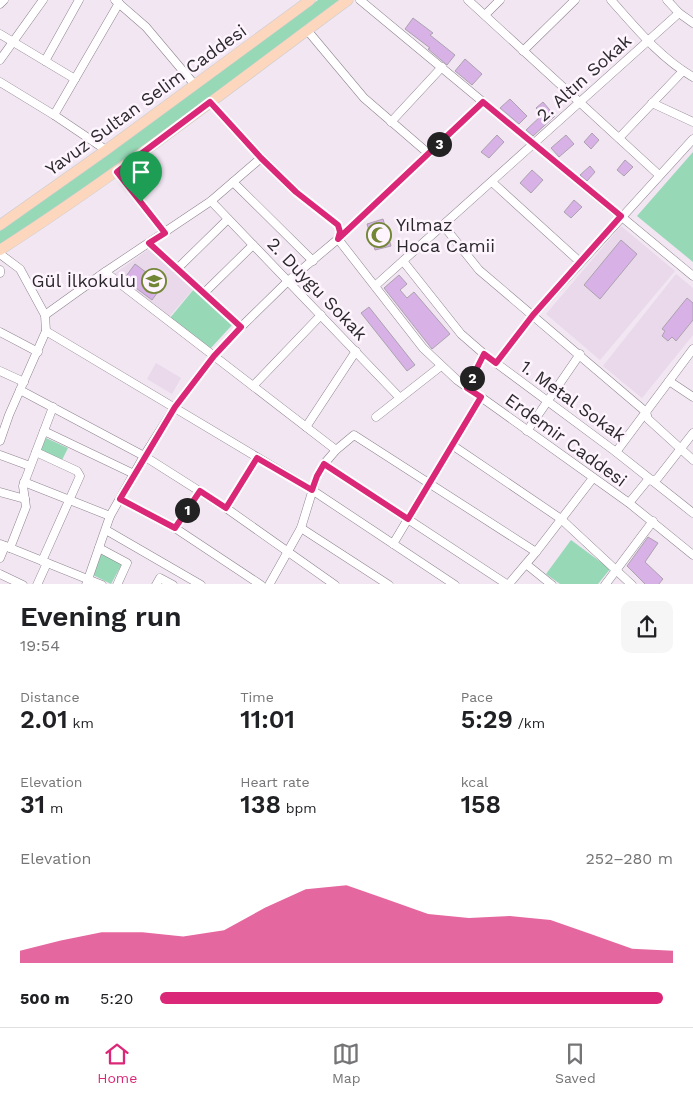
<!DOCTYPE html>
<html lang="en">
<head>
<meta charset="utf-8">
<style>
  body { margin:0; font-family:"Work Sans",sans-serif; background:#f6f6f6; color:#202124; height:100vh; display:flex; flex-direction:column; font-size:19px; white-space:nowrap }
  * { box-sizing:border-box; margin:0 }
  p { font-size:16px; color:#757577 }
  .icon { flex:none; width:28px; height:28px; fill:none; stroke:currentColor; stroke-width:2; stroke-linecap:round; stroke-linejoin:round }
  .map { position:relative; height:584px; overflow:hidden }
  .sheet { display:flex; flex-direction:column; background:#fff; flex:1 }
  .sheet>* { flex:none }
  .pin { position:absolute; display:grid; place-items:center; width:42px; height:42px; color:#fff; margin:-51px -21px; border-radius:50% 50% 50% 0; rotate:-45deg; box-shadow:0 0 5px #0007 }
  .pin .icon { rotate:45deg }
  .km { position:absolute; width:25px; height:25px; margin:-12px; border-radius:50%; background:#222; color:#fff; font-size:14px; line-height:25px; text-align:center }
  .round { display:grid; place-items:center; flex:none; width:52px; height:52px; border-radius:10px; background:#f6f6f6 }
  .headline { display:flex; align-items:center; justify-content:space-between; height:85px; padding:0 20px }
  h1 { font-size:28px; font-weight:600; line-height:38px }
  .figures { display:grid; grid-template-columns:repeat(3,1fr); gap:8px; height:85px; padding:5px 20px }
  .figures div { display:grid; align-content:center }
  .figures b { font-size:25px; font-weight:600 }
  .figures small { font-size:14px; font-weight:400 }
  .figures p { font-size:14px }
  .chart { height:140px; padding:10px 20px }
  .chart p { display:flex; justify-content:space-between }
  .chart svg { width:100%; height:90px; margin-top:5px; fill:#db2777; opacity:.7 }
  ul { padding:0 20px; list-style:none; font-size:16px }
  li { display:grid; grid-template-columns:80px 60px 1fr; align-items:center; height:38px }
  li i { height:12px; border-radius:6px; background:#db2777 }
  .tabs { display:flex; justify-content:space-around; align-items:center; height:70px; border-top:1px solid #e0e0e0; background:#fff; font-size:14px; color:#757577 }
  .tabs a { display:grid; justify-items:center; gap:2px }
  .tabs .selected { color:#db2777 }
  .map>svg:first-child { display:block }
</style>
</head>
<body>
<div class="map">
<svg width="693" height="585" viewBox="0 0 693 585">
  <rect width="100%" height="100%" fill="#f1e6f2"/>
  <g fill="#e9d9eb">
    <polygon points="621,226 675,271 600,360 546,314"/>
    <polygon points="149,249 194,288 169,317 114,274"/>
    <polygon points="676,274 693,288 693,335 642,398 603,366"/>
    <polygon points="156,363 181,378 172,394 147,379"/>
  </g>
  <g fill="#97d9b7">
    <path d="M 318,0 L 339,0 L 138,151 L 0,246 L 0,231 C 107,156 212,76 318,0 Z"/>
    <polygon points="693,152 693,262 637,216"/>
    <polygon points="194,289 233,324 210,349 170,318"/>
    <polygon points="46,438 68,448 62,460 42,452 41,449"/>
    <polygon points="571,540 610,569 598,584 560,584 546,574"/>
    <polygon points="101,554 122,564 111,584 93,575"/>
  </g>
  <g fill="#d8b2e7" stroke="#aba2ae">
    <polygon points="413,18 433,33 430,35 455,55 447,65 428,49 430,48 405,29"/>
    <polygon points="465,59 482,74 472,85 455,71"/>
    <polygon points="510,99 527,116 519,124 500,108"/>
    <polygon points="543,102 555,116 533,136 526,130 542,115 536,108"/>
    <polygon points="592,133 599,140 591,149 584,142"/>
    <polygon points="497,135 504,142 489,158 481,152"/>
    <polygon points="566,135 574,144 559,157 551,148"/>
    <polygon points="625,160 633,167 624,176 617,170"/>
    <polygon points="590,166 595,172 587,181 580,175"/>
    <polygon points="532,170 543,180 531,193 520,183"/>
    <polygon points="574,200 582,207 571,218 564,212"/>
    <polygon points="383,219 391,246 375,250 367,224"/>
    <polygon points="621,240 637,254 600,299 584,285"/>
    <polygon points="135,264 163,285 152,300 124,279"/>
    <polygon points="399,275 407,284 400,290 407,298 414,292 450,334 432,349 384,288"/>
    <polygon points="687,298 693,303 693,320 676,341 672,337 668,341 662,336 665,331 662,329"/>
    <polygon points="369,307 415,365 407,371 361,313"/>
    <polygon points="648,537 658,543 645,562 663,579 658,585 646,585 627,566"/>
  </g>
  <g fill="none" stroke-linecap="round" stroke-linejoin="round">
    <defs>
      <g id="minor">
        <polyline points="115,0 146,27 194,84"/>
        <polyline points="360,0 693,276"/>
        <polyline points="468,0 659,175"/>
        <path d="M 611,0 C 636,28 660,58 693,77"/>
        <polyline points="667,0 679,13 693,23"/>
        <polyline points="0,4 4,0"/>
        <polyline points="485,15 500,0"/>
        <polyline points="307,30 364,98 429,154"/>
        <polyline points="0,34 75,79"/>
        <polyline points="523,51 575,0"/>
        <polyline points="0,60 43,0"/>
        <polyline points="45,61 79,0"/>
        <polyline points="0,82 54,115 106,150"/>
        <polyline points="210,102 261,158 296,192 338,225 340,232 338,239 423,348 457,380 629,503 693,555"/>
        <polyline points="652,103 693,122"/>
        <polyline points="54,115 119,3"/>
        <polyline points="391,122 442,67"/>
        <polyline points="619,138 683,71"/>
        <polyline points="117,172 165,233"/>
        <polyline points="233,182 313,261"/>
        <polyline points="492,182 580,262"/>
        <polyline points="211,201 400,398"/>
        <polyline points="443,225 479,270 646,412 648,419 693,460"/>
        <polyline points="149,243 241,327"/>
        <polyline points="0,254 20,269 45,315 46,331 312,490 455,585"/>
        <polyline points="403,261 461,334 484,354 616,452 693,513"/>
        <polyline points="177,269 228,219"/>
        <polyline points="0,270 0,273"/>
        <polyline points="105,272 336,450"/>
        <polyline points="375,286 679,13"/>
        <polyline points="204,293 253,245"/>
        <polyline points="45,315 105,272 211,201 261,158"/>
        <polyline points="0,332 38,352"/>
        <polyline points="496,363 533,315 693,139"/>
        <polyline points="0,371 24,382"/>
        <polyline points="669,381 693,397"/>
        <polyline points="253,386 321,315"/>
        <polyline points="467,388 484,354"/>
        <polyline points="20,390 144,456 226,508 335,585"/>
        <polyline points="376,417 441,366"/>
        <polyline points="306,427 356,351"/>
        <polyline points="44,431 134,474"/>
        <polyline points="527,431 580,354"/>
        <polyline points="0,441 9,415 46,331"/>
        <polyline points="452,445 561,519 632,585"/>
        <polyline points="36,452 77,471 80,476 42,561"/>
        <polyline points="616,452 693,349"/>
        <polyline points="0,455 30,466"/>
        <polyline points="324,464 508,585"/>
        <polyline points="24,482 110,516"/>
        <polyline points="0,492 25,499"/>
        <polyline points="120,499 175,528 261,585"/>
        <polyline points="629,503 647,481 657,479 693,433"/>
        <polyline points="226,508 257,458"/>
        <polyline points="175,528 200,491"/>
        <polyline points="301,528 389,585"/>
        <polyline points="106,530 201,585"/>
        <polyline points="0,544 102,585"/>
        <polyline points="393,544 481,397"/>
        <polyline points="10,548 26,507 23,486 53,407"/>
        <polyline points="99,548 127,563 117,585"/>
        <polyline points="0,558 5,546"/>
        <polyline points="526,564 552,585"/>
        <polyline points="0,574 23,585"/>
        <polyline points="37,585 47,563"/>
        <polyline points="86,585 110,516 144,456 175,407 214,356 241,327 288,281 338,239 483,102"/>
        <polyline points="156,585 160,578 173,585"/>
        <polyline points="269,585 301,528 317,476 324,464 336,450 354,435 536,552"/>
        <polyline points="508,585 536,552 593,478"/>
        <polyline points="605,585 653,521"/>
      </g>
      <g id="major">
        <polyline points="0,225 106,150 310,0"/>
        <path d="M 0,250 C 120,173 233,85 348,0"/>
      </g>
    </defs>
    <use href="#minor" stroke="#8e848f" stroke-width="9"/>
    <use href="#major" stroke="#cccccd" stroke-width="11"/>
    <use href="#minor" stroke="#fff" stroke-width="8"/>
    <use href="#major" stroke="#fdd7bd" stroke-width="10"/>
  </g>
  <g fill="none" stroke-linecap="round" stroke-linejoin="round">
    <defs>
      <polygon id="route" points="210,102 261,158 296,192 338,225 340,232 338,239 483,102 621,216 533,315 496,363 484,354 467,388 481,397 408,519 324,464 317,476 312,490 257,458 226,508 200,491 175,528 120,499 175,407 214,356 241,327 149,243 165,233 117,172"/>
    </defs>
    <use href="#route" stroke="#fff" stroke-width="10"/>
    <use href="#route" stroke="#db2777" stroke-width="6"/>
  </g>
  <defs>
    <symbol id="mosque-ring" viewBox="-11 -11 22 22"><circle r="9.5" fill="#fdf4fe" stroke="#738636" stroke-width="1.5"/><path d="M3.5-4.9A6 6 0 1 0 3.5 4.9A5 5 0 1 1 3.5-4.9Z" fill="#738636"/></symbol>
    <symbol id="school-ring" viewBox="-11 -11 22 22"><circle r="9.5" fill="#fdf4fe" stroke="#738636" stroke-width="1.5"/><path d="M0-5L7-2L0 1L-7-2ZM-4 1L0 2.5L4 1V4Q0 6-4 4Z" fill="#738636"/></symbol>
  </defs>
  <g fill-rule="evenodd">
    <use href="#mosque-ring" x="365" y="221" width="28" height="28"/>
    <use href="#school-ring" x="140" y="267" width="28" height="28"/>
  </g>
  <g text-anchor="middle" stroke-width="5" stroke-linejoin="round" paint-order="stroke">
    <g font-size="18" fill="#2c292d" stroke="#fdf4fe">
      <text transform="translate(584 78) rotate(-42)" y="6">2. Altın Sokak</text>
      <text transform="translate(146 100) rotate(-36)" y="6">Yavuz Sultan Selim Caddesi</text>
      <text transform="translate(317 289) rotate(46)" y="6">2. Duygu Sokak</text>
      <text transform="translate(573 401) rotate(36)" y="6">1. Metal Sokak</text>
      <text transform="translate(566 440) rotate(36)" y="6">Erdemir Caddesi</text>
    </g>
    <g font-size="18" fill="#2c292d" stroke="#fdf4fe" text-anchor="start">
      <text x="396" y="231">Yılmaz<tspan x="396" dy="21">Hoca Camii</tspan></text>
      <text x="136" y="287" text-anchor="end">Gül İlkokulu</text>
    </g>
  </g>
</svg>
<div class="pin" style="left:141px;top:202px;background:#1e9e55"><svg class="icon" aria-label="arrive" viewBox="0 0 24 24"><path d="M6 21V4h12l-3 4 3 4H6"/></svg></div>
<b class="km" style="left:187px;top:510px">1</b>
<b class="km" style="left:472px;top:378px">2</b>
<b class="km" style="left:439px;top:144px">3</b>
</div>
<section class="sheet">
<div class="headline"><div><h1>Evening run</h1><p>19:54</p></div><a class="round"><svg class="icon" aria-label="share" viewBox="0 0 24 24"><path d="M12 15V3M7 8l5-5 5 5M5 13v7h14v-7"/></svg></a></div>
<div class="figures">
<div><p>Distance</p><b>2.01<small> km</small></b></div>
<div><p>Time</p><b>11:01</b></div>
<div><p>Pace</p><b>5:29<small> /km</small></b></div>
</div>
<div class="figures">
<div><p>Elevation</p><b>31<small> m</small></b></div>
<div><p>Heart rate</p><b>138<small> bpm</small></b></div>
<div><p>kcal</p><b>158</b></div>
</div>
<div class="chart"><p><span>Elevation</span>252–280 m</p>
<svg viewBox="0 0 160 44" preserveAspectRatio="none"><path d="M0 44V38L10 33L20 29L30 29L40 31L50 28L60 17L70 8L80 6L90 13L100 20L110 22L120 21L130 23L140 30L150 37L160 38V44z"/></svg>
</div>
<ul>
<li><b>500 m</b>5:20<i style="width:98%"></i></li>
</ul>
</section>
<nav class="tabs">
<a class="selected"><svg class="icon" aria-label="home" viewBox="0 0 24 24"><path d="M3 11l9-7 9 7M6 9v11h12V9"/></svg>Home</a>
<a><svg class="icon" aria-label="map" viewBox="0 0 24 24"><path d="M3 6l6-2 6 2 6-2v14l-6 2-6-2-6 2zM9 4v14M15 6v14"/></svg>Map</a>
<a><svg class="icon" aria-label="saved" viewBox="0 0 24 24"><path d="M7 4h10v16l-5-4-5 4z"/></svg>Saved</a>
</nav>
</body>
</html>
